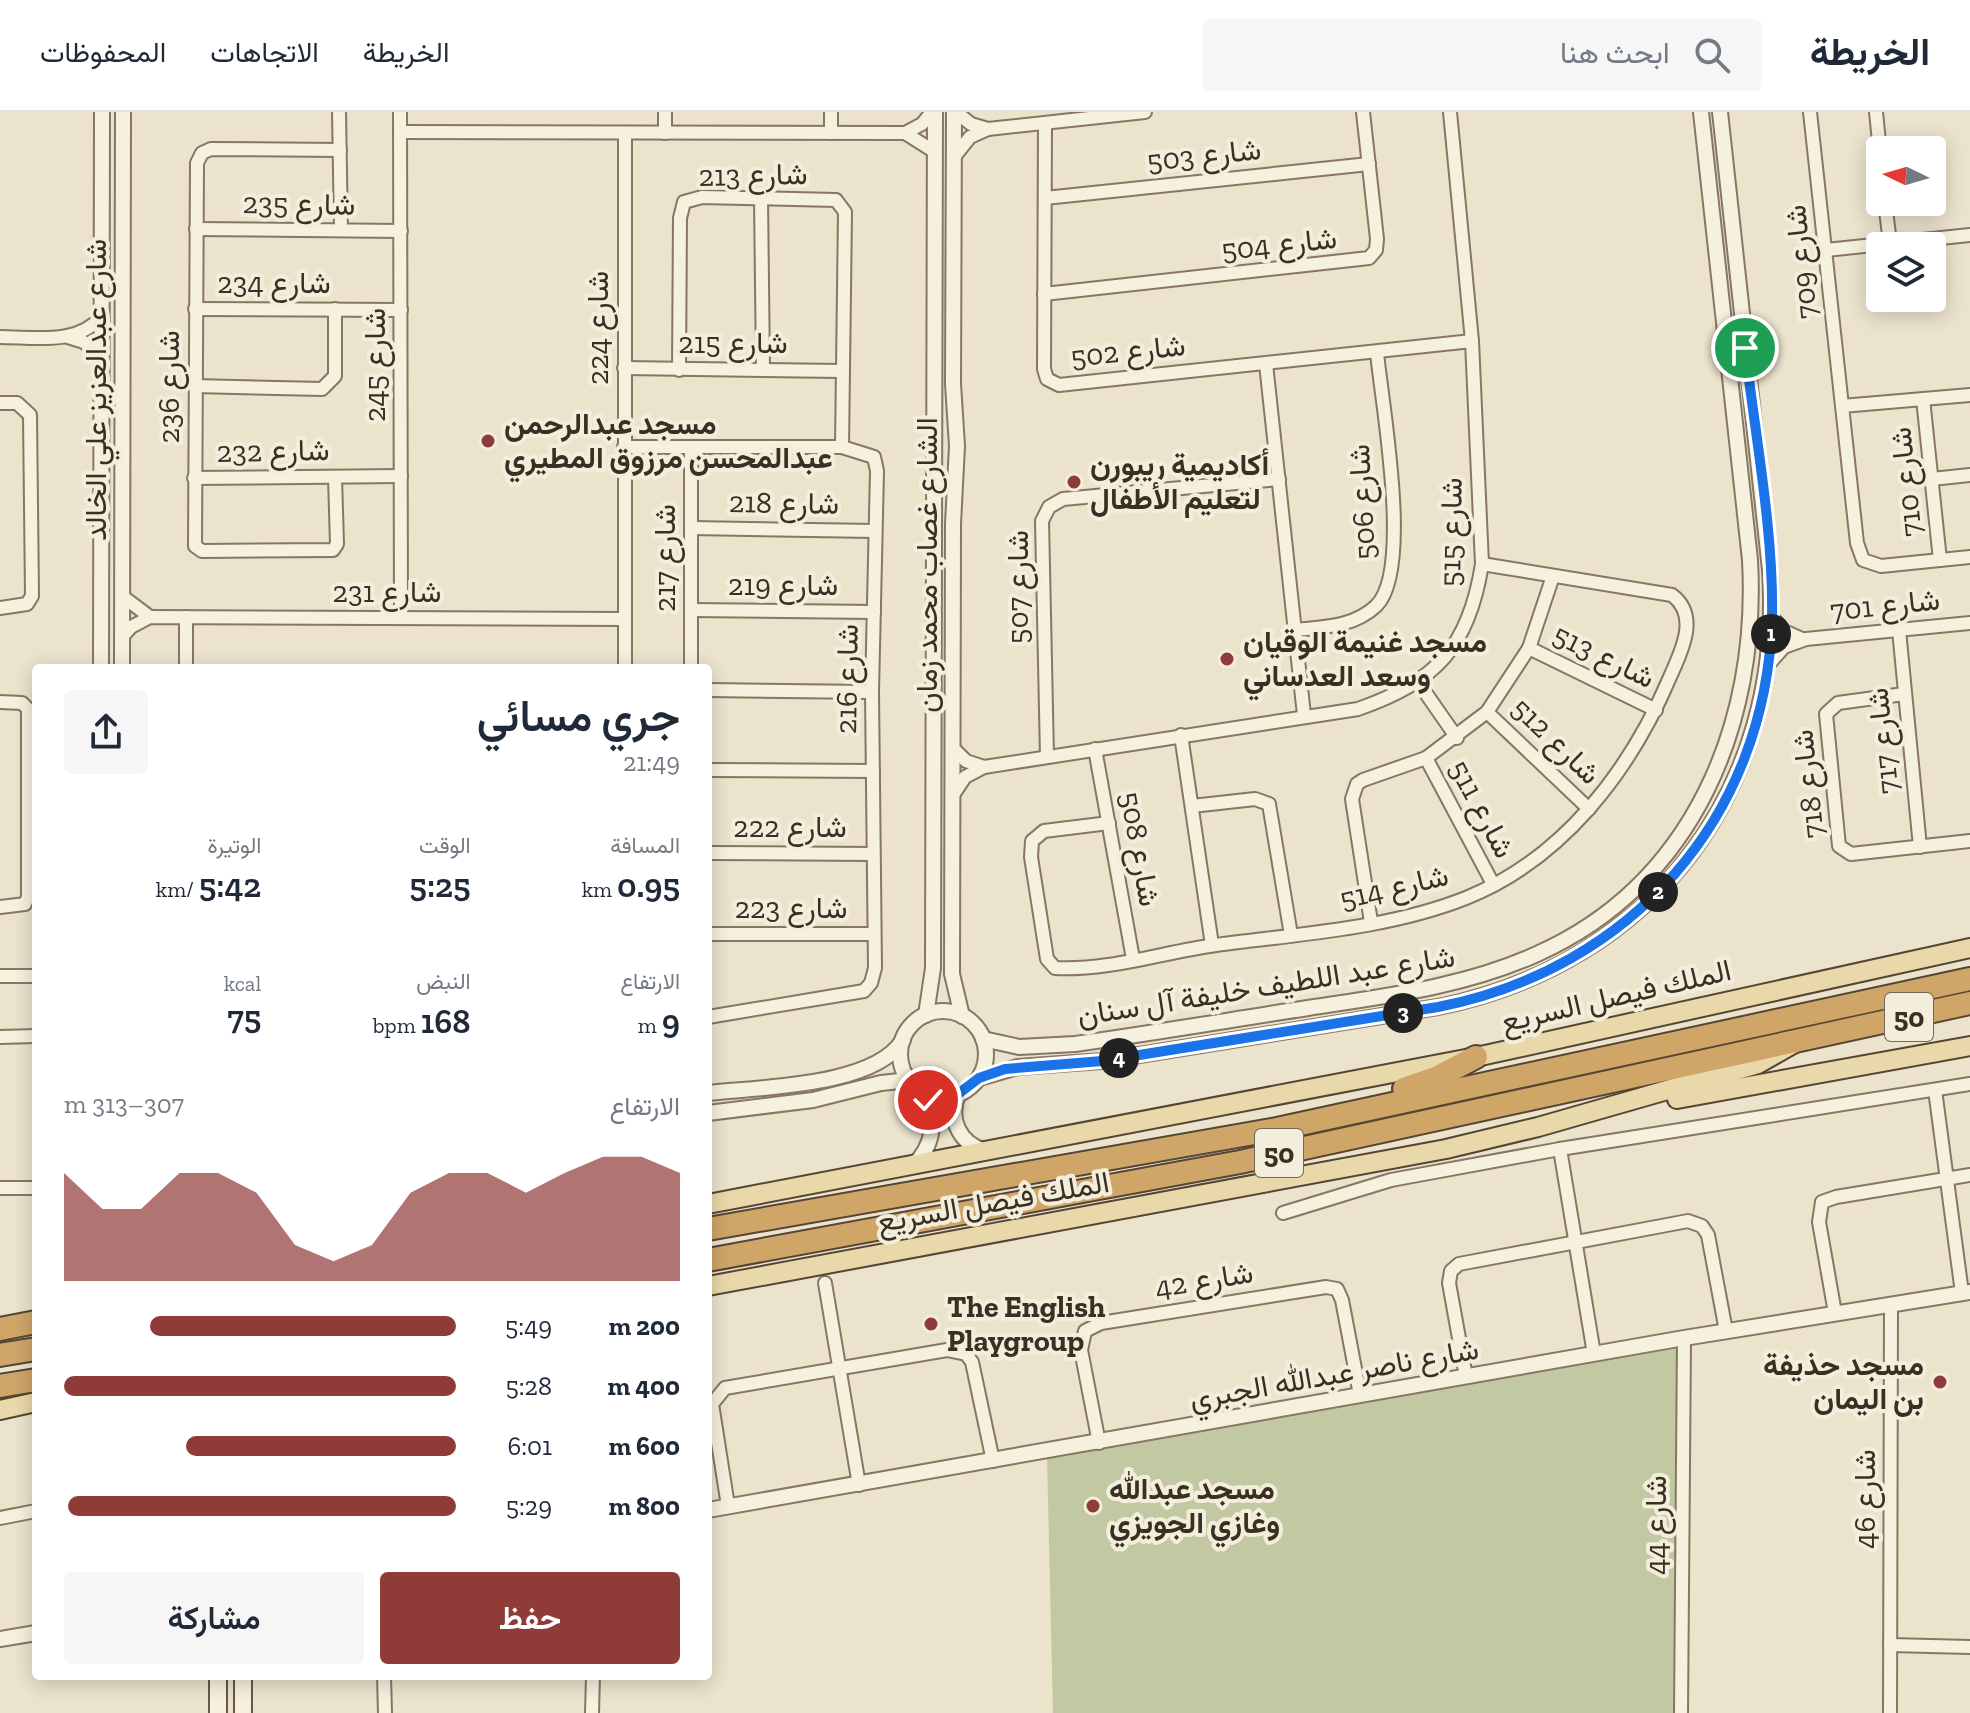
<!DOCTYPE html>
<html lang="ar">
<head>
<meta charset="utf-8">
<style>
  body { margin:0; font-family:"Zilla Slab",Vazirmatn,serif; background:#f6f6f7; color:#1f2937; direction:rtl; height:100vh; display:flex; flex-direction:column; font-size:30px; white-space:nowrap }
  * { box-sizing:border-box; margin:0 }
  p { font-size:26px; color:#747a83 }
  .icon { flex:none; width:44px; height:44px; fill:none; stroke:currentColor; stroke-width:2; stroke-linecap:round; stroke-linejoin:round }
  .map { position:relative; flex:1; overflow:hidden; direction:ltr }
  .sheet { position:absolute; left:32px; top:552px; width:680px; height:1016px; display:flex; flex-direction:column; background:#fff; border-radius:8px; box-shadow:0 4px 20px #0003; direction:rtl }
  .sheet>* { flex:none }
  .needle { width:52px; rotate:275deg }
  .buttons { position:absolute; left:1866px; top:24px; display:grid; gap:16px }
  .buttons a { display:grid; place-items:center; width:80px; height:80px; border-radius:8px; background:#fff; box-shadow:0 4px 20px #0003; font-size:40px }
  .pin { position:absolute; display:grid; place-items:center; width:68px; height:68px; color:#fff; margin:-34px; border:4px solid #fff; border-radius:50%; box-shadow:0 2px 8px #0007 }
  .km { position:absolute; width:40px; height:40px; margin:-20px; border-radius:50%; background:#222; color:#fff; font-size:22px; line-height:40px; text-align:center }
  .round { display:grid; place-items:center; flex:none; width:84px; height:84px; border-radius:8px; background:#f6f6f7 }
  .headline { display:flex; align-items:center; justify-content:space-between; height:136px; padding:0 32px }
  h1 { font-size:44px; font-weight:600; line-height:60px }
  .metrics { display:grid; grid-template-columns:repeat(3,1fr); gap:12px; height:136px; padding:8px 32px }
  .metrics div { display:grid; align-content:center }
  .metrics b { font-size:34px; font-weight:600 }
  .metrics small { font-size:22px; font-weight:400 }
  .metrics p { font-size:22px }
  .chart { height:224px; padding:16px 32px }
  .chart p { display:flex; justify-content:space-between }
  .chart svg { width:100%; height:144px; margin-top:8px; fill:#8f3b38; opacity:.7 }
  .cta { display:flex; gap:16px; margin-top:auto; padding:16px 32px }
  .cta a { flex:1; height:92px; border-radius:8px; background:#8f3b38; color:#fff; font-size:32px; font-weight:600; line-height:92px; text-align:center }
  .cta a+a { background:#f6f6f7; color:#1f2937 }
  ul { padding:0 32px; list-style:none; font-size:26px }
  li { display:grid; grid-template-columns:128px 96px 1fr; align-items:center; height:60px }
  li i { height:20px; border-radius:10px; background:#8f3b38 }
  header { display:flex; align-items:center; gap:48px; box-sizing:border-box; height:112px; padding:0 40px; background:#fff; border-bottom:2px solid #e0e1e3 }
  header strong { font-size:38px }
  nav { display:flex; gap:44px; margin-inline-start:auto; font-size:28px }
  .search { width:560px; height:72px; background:#f6f6f7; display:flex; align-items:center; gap:20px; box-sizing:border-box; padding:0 28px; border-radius:8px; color:#747a83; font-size:30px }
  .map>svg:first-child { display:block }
</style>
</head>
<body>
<header>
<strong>الخريطة</strong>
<div class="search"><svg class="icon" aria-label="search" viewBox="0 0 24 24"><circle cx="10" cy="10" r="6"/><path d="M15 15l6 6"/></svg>ابحث هنا</div>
<nav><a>الخريطة</a><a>الاتجاهات</a><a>المحفوظات</a></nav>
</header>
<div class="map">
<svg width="1970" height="1601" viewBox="0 0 1970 1601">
  <rect width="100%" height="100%" fill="#ebe3cc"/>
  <polygon fill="#c2c8a1" points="1684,1226 1681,1601 1053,1601 1047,1344"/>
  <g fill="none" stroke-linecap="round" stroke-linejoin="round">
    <defs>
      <g id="minor">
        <polyline points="339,0 341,118"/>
        <polyline points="400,0 401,506"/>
        <polyline points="831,0 831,21"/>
        <polyline points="956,0 971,12 988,17"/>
        <polyline points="1810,0 1842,294"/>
        <polyline points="1876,0 1880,40"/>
        <polyline points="1045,11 1044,257 1047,267 1059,273 1472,229"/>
        <polyline points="400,20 905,21 935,40"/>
        <polyline points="665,21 665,0"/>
        <polyline points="905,21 922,12 932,0"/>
        <polyline points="954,45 970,25 988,17 1145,0"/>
        <polyline points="761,85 763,257"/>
        <polyline points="1045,86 1369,52"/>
        <polyline points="1885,90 1890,131"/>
        <polyline points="196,117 401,119"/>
        <polyline points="1826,138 1970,123"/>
        <polyline points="1044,182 1369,146 1376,138 1377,127 1363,0"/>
        <polyline points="195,197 401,198"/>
        <path d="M 0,225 C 35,225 77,234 102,204"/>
        <polyline points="68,225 84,230 102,245"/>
        <polyline points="1266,252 1304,603"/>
        <polyline points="624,256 842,259"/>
        <polyline points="679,258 680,106 684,90 702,85 836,88 845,100 842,335"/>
        <polyline points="195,274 322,277 335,264 335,197"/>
        <polyline points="1970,283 1842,294 1857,431 1863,448 1881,454 1970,445"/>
        <polyline points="1923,287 1940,448"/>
        <polyline points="0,291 17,291 30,303 32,484 27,492 0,496"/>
        <polyline points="624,335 842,335 874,345 877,359 872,580 875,856 871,871 864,879 708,905"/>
        <polyline points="335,365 337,432 333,438 202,439 195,434 197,51 202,41 211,37 340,38"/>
        <polyline points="194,366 401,364"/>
        <polyline points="1932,367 1970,363"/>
        <polyline points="691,416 875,419"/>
        <polyline points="122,484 150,505"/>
        <polyline points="691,498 874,500"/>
        <polyline points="186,505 186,556"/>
        <polyline points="1772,505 1784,519 1802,527"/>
        <path d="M 1295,518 C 1323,515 1354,515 1376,494 C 1413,459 1382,293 1377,241"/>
        <polyline points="1899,518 1920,735"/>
        <polyline points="121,526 131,515 150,505 624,507"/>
        <polyline points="1529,536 1656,598"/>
        <polyline points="1768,553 1784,535 1806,527 1970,511"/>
        <polyline points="625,556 625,21"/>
        <polyline points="691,556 691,335"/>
        <polyline points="1418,570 1457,626"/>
        <polyline points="708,578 872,580"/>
        <polyline points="1904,582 1838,591 1826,602 1839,734 1851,742 1970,729"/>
        <polyline points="0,590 22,591 28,597 28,785 25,792 0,795"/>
        <polyline points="1487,600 1589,697"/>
        <polyline points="1181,623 1212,833"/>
        <polyline points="953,636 966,649 984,655"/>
        <polyline points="1095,637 1133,847"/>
        <polyline points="1047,645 1042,409 1049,395 1063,387 1279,367"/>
        <polyline points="1426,646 1493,772"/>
        <polyline points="708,658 873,659"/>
        <path d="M 953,683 L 965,665 L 984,655 L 1358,597 C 1436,570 1469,535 1482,452 L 1472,229 L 1450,0"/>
        <polyline points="1192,694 1255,687 1269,692 1291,823"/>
        <path d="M 1109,711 L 1044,719 L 1032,729 L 1031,745 L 1047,847 L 1055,856 C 1108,859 1164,840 1216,833 C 1298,822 1388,817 1466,786 C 1563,747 1630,659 1670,565 C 1681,540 1700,504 1672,483 L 1482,452"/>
        <polyline points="708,741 873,742"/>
        <polyline points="1371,810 1352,687 1357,672 1363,668 1426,646 1487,600 1529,536 1553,464"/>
        <polyline points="708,822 874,822"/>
        <polyline points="0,864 36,864"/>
        <polyline points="0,925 36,924"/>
        <polyline points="1935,978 1962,1181"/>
        <polyline points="1560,1037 1594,1242"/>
        <polyline points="0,1076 36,1076"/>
        <polyline points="1283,1101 1391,1068 1560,1037 1970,972"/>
        <polyline points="825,1171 859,1373"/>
        <polyline points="1835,1201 1819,1110 1822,1090 1836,1085 1970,1063"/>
        <polyline points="1466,1265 1449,1171 1451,1159 1459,1152 1688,1109 1702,1114 1708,1123 1726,1219"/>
        <polyline points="1099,1331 1081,1238 1085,1219 1101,1211 1326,1175 1337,1177 1342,1188 1360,1283"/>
        <polyline points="728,1394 712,1292 725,1276 947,1238 966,1242 972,1250 993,1349"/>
        <polyline points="0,1406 36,1399"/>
        <polyline points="1890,1533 1970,1535"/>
        <polyline points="384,1564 385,1601"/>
        <polyline points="592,1601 593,1564"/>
        <polyline points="1681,1601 1684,1226"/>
        <polyline points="1890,1601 1891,1194"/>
      </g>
      <g id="tertiary">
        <polyline points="954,0 953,272 957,334 953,412 952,862 962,904"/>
        <polyline points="101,556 102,0"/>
        <polyline points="122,556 123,0"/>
        <circle cx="943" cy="942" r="43"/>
        <polyline points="926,903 933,856 935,0"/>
        <path d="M 983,927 L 1019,935 L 1075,932 C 1153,921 1230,908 1308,896 C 1386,884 1464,875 1537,842 C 1694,772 1759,611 1750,448 L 1701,0"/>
        <path d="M 979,966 L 1018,955 L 1102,949 L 1438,895 C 1654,851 1784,678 1770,458 L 1720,0"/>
        <path d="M 708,981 C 759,975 874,975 903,928"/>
        <path d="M 958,982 C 948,1007 959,1031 985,1039"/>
        <polyline points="708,1001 813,988 881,971 909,968"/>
        <path d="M 913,1054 C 934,1033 937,1007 925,981"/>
        <polyline points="708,1398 1684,1226 1970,1180"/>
        <polyline points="0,1527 36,1521"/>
      </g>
      <g id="secondary">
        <polyline points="218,1564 218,1601"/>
        <polyline points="243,1564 243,1601"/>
      </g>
      <g id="primary">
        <polyline points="1677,987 1970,934"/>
        <polyline points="708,1092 1476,945 1970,836"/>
        <polyline points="708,1174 1446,1037 1538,1015 1758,952 1795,931"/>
        <polyline points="0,1298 36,1290"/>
      </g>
      <g id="motorway">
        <polyline points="1404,977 1436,966 1476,945"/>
        <polyline points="708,1117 1277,1017 1970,867"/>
        <polyline points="708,1148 1240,1050 1970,891"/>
        <polyline points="0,1217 36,1210"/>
        <polyline points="0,1243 36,1237"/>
        <polyline points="0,1274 36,1268"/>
      </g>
    </defs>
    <use href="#minor" stroke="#877762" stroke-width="16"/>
    <use href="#tertiary" stroke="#877762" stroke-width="18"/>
    <use href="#secondary" stroke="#695844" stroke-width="20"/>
    <use href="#primary" stroke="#554535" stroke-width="22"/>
    <use href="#motorway" stroke="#554535" stroke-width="26"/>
    <use href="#minor" stroke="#f6f0df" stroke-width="12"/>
    <use href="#tertiary" stroke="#f6f0df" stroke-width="14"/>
    <use href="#secondary" stroke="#f6f0df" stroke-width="16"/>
    <use href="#primary" stroke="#e9d8a9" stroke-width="18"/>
    <use href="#motorway" stroke="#cfa668" stroke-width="22"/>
  </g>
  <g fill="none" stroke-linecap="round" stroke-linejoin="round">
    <defs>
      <path id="route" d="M 928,988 L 925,981 L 942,985 L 958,982 L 979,966 L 1005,957 L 1102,949 L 1438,895 C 1631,857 1766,706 1772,507 C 1774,421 1755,322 1745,236"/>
    </defs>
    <use href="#route" stroke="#fff" stroke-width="16"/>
    <use href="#route" stroke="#1a73e8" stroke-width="10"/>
  </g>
  <g fill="#8f3b38" stroke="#f3eddb" stroke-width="3">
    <circle cx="488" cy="329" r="8"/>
    <circle cx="1074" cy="370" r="8"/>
    <circle cx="1227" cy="547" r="8"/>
    <circle cx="931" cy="1212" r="8"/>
    <circle cx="1940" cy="1270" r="8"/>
    <circle cx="1093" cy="1394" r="8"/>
  </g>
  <g text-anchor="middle" stroke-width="8" stroke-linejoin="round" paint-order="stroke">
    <g fill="#f3eddb" stroke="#71685a" stroke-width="2">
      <rect x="1885" y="881" width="48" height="48" rx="6"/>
      <rect x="1255" y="1017" width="48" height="48" rx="6"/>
    </g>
    <g font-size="28" font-weight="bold" fill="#392f23">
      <text x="1909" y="915">50</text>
      <text x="1279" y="1051">50</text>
    </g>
    <g font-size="30" fill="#392f23" stroke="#f3eddb">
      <text transform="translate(1204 43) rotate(-6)" y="10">شارع 503</text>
      <text transform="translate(753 63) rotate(-1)" y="10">شارع 213</text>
      <text transform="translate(299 92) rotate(1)" y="10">شارع 235</text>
      <text transform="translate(1279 132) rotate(-6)" y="10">شارع 504</text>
      <text transform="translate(1801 150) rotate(-96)" y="10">شارع 709</text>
      <text x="274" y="181">شارع 234</text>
      <text transform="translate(598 216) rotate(-90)" y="10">شارع 224</text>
      <text x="733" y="241">شارع 215</text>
      <text transform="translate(1128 239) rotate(-6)" y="10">شارع 502</text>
      <text transform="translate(375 253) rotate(-90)" y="10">شارع 245</text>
      <text transform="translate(169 275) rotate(-90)" y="10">شارع 236</text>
      <text transform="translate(96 278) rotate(-90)" y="10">شارع عبدالعزيز علي الخالد</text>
      <text transform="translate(273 339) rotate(-1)" y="10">شارع 232</text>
      <text transform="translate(1906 370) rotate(-96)" y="10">شارع 710</text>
      <text transform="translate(1362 390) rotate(-93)" y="10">شارع 506</text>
      <text transform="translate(784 391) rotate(1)" y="10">شارع 218</text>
      <text transform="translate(1451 420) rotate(-89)" y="10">شارع 515</text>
      <text transform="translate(665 446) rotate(-90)" y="10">شارع 217</text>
      <text transform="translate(927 453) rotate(-90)" y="10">الشارع غصاب محمد زمان</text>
      <text x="783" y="483">شارع 219</text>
      <text transform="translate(1018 475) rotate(-90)" y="10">شارع 507</text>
      <text x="387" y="490">شارع 231</text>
      <text transform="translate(1885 493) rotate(-6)" y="10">شارع 701</text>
      <text transform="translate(1604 544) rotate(26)" y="10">شارع 513</text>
      <text transform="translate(847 567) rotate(-89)" y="10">شارع 216</text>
      <text transform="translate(1556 629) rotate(44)" y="10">شارع 512</text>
      <text transform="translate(1883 629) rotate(-96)" y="10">شارع 717</text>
      <text transform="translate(1808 672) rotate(-96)" y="10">شارع 718</text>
      <text transform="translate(1482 697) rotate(62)" y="10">شارع 511</text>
      <text x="790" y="725">شارع 222</text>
      <text transform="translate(1140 737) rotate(80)" y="10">شارع 508</text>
      <text transform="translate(1394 775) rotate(-13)" y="10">شارع 514</text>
      <text x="791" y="806">شارع 223</text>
      <text transform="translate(1266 874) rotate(-9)" y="10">شارع عبد اللطيف خليفة آل سنان</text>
      <text transform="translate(1616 884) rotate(-13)" y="10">الملك فيصل السريع</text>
      <text transform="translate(993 1090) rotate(-10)" y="10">الملك فيصل السريع</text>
      <text transform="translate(1204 1168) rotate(-9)" y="10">شارع 42</text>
      <text transform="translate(1334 1262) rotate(-10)" y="10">شارع ناصر عبدالله الجبري</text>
      <text transform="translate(1865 1387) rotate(-90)" y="10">شارع 46</text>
      <text transform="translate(1656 1413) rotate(-90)" y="10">شارع 44</text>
    </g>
    <g font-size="30" font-weight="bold" fill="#392f23" stroke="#f3eddb" text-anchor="start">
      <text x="504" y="322">مسجد عبدالرحمن<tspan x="504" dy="34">عبدالمحسن مرزوق المطيري</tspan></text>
      <text x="1090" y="363">أكاديمية ريبورن<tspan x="1090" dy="34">لتعليم الأطفال</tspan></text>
      <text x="1243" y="540">مسجد غنيمة الوقيان<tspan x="1243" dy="34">وسعد العدساني</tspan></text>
      <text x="947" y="1205">The English<tspan x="947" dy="34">Playgroup</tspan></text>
      <text x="1924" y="1263" text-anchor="end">مسجد حذيفة<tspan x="1924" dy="34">بن اليمان</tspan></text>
      <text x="1109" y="1387">مسجد عبدالله<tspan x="1109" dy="34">وغازي الجويزي</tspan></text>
    </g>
  </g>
</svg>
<div class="buttons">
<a><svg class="needle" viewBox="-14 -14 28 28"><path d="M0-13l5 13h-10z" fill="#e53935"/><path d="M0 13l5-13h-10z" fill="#747a83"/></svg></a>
<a><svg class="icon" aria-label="layers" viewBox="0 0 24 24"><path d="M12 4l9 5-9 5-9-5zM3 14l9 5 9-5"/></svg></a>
</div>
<div class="pin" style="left:1745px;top:236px;background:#1e9e55"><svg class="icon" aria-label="arrive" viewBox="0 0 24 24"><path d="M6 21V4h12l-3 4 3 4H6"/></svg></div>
<div class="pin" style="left:928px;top:988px;background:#d93025"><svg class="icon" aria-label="check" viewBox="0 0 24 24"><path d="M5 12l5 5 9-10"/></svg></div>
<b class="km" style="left:1771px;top:522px">1</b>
<b class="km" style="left:1658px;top:780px">2</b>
<b class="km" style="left:1403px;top:901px">3</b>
<b class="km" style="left:1119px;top:946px">4</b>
<section class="sheet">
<div class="headline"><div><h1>جري مسائي</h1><p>21:49</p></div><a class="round"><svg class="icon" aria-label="share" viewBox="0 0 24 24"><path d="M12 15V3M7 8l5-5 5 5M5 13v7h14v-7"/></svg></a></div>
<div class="metrics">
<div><p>المسافة</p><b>0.95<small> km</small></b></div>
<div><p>الوقت</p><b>5:25</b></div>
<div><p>الوتيرة</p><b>5:42<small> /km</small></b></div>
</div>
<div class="metrics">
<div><p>الارتفاع</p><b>9<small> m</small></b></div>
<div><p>النبض</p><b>168<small> bpm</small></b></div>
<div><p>kcal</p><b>75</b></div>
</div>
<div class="chart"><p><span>الارتفاع</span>307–313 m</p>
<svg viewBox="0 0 160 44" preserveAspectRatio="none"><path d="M0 44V11L10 22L20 22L30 11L40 11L50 17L60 33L70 38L80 33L90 17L100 11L110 11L120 17L130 11L140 6L150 6L160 11V44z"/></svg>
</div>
<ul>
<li><b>200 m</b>5:49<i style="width:78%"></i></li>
<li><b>400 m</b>5:28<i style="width:100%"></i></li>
<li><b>600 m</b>6:01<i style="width:69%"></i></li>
<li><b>800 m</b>5:29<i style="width:99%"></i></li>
</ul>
<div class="cta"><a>حفظ</a><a>مشاركة</a></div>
</section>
</div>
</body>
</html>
